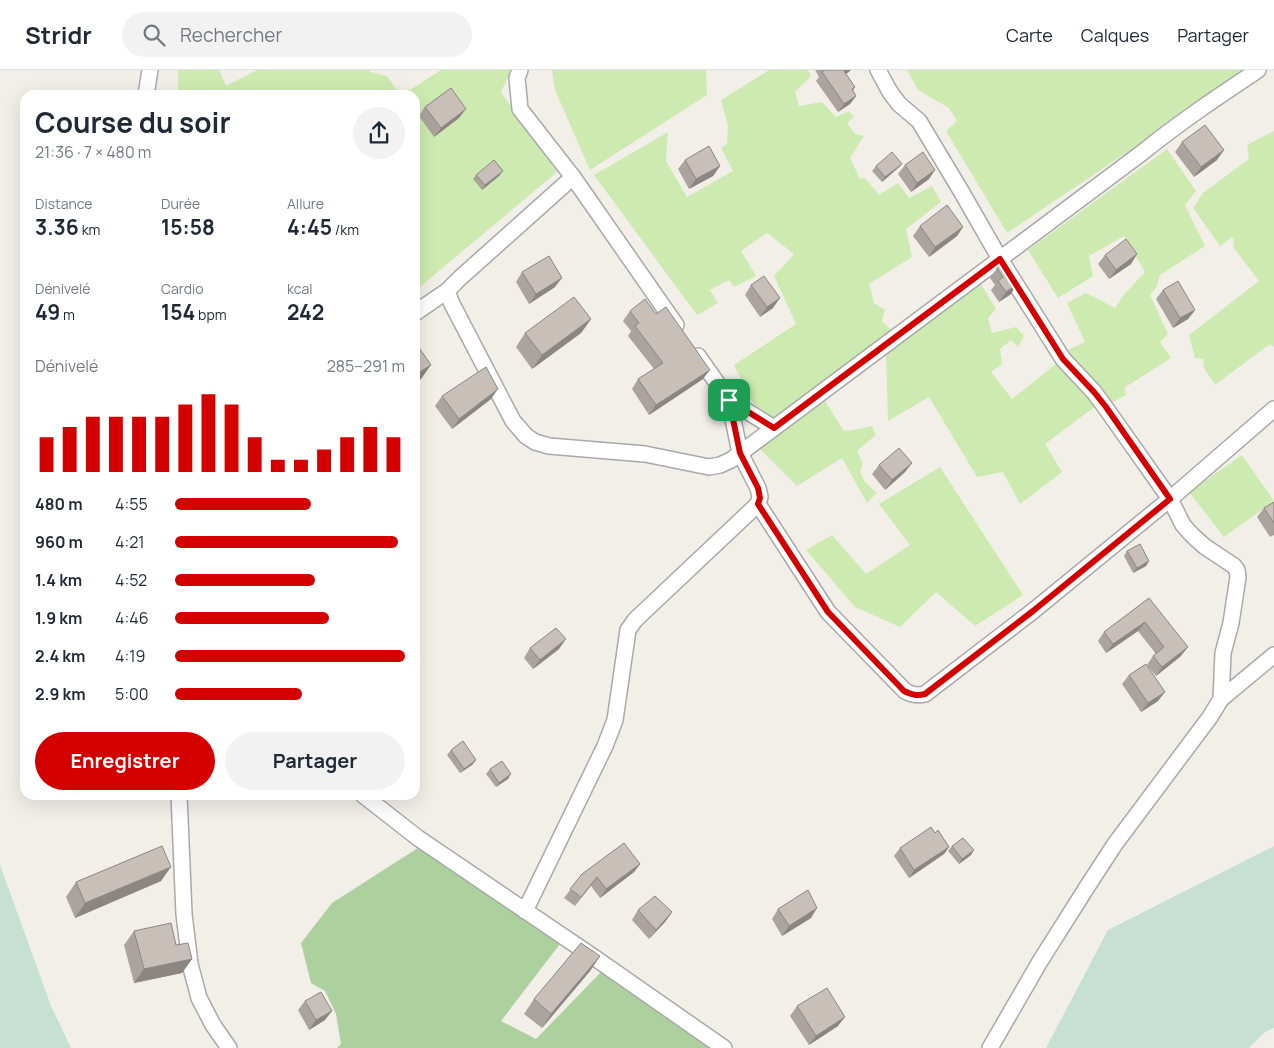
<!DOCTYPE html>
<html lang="fr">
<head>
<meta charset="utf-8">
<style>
  body { margin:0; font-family:Manrope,sans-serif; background:#f2f2f3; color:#1f2937; height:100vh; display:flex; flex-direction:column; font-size:19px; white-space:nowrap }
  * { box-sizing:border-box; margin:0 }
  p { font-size:16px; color:#747a83 }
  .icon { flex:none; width:28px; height:28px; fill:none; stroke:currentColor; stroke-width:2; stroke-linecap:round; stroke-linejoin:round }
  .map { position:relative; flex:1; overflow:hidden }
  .details { position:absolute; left:20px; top:20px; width:400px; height:710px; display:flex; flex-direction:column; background:#fff; border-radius:15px; box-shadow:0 5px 20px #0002 }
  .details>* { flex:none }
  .pin { position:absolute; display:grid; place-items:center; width:42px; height:42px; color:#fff; margin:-21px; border-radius:10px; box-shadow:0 2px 8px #0006 }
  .round { display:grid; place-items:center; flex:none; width:52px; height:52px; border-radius:26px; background:#f2f2f3 }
  .headline { display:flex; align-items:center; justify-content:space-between; height:85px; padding:0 15px }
  h1 { font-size:28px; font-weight:700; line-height:38px }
  .figures { display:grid; grid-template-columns:repeat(3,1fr); gap:8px; height:85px; padding:5px 15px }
  .figures div { display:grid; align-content:center }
  .figures b { font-size:21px; font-weight:700 }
  .figures small { font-size:14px; font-weight:400 }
  .figures p { font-size:14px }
  .chart { height:140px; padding:10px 15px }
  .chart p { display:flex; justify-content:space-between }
  .chart svg { width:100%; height:90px; margin-top:5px; stroke:#d40000; stroke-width:6 }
  .primary-button { display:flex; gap:10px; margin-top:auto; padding:10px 15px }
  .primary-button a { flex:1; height:58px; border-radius:30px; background:#d40000; color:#fff; font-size:20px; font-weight:700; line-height:58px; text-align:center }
  .primary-button a+a { background:#f2f2f3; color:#1f2937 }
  ul { padding:0 15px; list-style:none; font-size:16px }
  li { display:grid; grid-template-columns:80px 60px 1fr; align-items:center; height:38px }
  li i { height:12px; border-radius:6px; background:#d40000 }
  header { display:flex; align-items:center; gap:30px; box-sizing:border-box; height:70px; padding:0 25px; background:#fff; border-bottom:1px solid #e0e1e3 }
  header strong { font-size:24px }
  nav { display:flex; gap:28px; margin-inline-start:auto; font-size:18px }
  .search { width:350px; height:45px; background:#f2f2f3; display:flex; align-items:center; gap:12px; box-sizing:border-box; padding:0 18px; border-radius:28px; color:#747a83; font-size:19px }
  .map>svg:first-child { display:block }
</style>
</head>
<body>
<header>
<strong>Stridr</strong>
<div class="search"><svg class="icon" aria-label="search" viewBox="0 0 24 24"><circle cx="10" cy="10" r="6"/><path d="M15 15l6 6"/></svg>Rechercher</div>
<nav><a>Carte</a><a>Calques</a><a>Partager</a></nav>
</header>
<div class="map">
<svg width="1274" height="978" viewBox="0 0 1274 978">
  <rect width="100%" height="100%" fill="#f2efe9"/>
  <g fill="#cdebb0">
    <polygon points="178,0 219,0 226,16 257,0 369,0 371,2 387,6 400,25 178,25"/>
    <polygon points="441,0 511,0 501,22 557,102 415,221 415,25 402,25"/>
    <polygon points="552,0 706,0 707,25 590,100 555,20"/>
    <polygon points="769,0 808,0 811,6 795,22 799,36 822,32 836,47 849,41 854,47 847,53 855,64 864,66 850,88 860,109 865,108 879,125 898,113 909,128 932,116 941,132 906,159 912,187 869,214 874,233 885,240 882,251 891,260 773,351 757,341 734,295 796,254 774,206 794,184 767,163 741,181 756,206 734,217 729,210 710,220 718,233 697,245 594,105 668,62 666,91 687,127 733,101 721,78 727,74 728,56 721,30"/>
    <polygon points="907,0 1249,0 1007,163 946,61 957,51 949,38 918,20"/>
    <polygon points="1274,61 1274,277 1270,274 1215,315 1204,298 1203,289 1195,288 1189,265 1259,211 1233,177 1234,171 1232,167 1220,176 1193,138 1203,123 1249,89 1247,75"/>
    <polygon points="1167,79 1196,121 1185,135 1205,176 1160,205 1157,216 1150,225 1168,264 1160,272 1171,288 1124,318 1126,325 1111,333 1066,281 1085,272 1067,233 1086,223 1115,238 1123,226 1145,202 1124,166 1089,186 1093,206 1058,228 1028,180"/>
    <polygon points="979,211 996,239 988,248 992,263 1016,257 1024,266 1018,277 1011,270 1000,279 1002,294 991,302 1012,329 1057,293 1096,336 1045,374 1062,402 1020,434 1003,402 977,407 929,327 888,351 886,285"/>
    <polygon points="825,331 844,361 853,360 872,356 876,365 857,381 863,394 860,402 865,412 877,423 867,433 842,388 797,416 760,379"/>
    <polygon points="1242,385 1274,431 1224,467 1189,422"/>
    <polygon points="940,397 1023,525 975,556 936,522 900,557 855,537 806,480 832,465 866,504 910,475 879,434"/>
  </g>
  <polygon fill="#add19e" points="421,776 560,874 501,951 536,969 604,899 717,978 337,978 341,974 336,944 325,921 311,913 301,873 332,833"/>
  <g fill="#c6e0d4">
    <polygon points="1274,776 1274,958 1265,962 1249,978 1046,978 1108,860"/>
    <polygon points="0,795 51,936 71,978 0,978"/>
  </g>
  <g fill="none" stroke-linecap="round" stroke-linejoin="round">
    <defs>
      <g id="street">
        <polyline points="520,0 517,8 520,39 573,107 676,255"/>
        <polyline points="878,0 890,22 899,34 919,51 961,121 1000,189 1063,289 1094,322 1105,337 1170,429 1183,455 1192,465 1204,476 1234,496 1237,500 1238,507 1231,553 1223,583 1221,629 1210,647 1115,774 1087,817 1039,893 990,978"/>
        <polyline points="146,25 150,0"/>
        <path d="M 573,107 L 460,208 L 447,221 L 452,234 L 513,351 L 526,366 L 535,372 L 549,376 L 645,384 L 709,397 L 720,395 L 731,390 L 774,358 L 1143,82 C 1180,52 1219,26 1258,0"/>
        <polyline points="415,243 447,221"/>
        <polyline points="729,330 774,358"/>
        <path d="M 758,434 L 828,542 L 905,621 C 912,625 917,626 925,624 L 1033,541 L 1170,429 L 1274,339"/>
        <polyline points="1221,629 1274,585"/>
        <polyline points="179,725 184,844 190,894 199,928 213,955 229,978"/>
        <polyline points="363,725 418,768 595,888 724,978"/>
        <polyline points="525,841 605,676 615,650 628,560 635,550 758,434 760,427 758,418 740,383 729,330 698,286"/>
      </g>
    </defs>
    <use href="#street" stroke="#a9a9a9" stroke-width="18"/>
    <use href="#street" stroke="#fff" stroke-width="15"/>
  </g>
  <g fill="#aba49e">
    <polygon points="815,0 851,0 846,4 855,17 853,21 856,26 850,34 838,42 816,11 819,7"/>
    <polygon points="425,37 459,48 434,67 419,46"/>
    <polygon points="1182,72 1217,90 1194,107 1175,82"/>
    <polygon points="685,90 720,96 713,106 689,119 678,99"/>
    <polygon points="902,94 898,98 882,112 872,101 876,96"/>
    <polygon points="905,95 929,109 911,122 898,104"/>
    <polygon points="503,101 499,106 482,120 473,109 476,105"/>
    <polygon points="920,156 963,157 957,166 929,187 913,166"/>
    <polygon points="1137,184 1131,194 1109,209 1098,194 1105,185"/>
    <polygon points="1004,193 1011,224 999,232 991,220 995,215 990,208 997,198"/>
    <polygon points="522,202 555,217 529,234 516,212"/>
    <polygon points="751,215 773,238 760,247 745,225"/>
    <polygon points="1163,220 1195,240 1188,249 1173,258 1156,229"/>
    <polygon points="630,241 703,309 649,345 632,319 638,309 654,299 628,266 631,261 623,251"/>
    <polygon points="591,249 581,263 532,299 516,277 525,263"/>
    <polygon points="442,326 491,329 452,359 435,336"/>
    <polygon points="912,393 905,402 885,420 872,404 879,395"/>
    <polygon points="1274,432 1274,465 1270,467 1257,447 1264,438"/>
    <polygon points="1127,481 1149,491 1146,496 1133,503 1124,486"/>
    <polygon points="1149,528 1181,586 1156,606 1147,595 1153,586 1156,584 1138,561 1106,583 1098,571 1104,562"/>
    <polygon points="530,578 559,579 533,599 524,588"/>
    <polygon points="1129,605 1158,631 1141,642 1122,614"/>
    <polygon points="451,680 476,690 472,695 460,703 447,685"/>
    <polygon points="490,699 508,709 496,717 486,704"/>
    <polygon points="935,763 949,777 944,784 909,808 894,786 900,778"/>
    <polygon points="952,776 971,785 959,794 948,781"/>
    <polygon points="640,794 634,802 600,828 591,816 575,836 564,828 582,804"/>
    <polygon points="161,811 75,848 66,827 76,812"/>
    <polygon points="778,839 811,848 782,866 772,849"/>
    <polygon points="638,840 672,842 665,852 649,869 632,850"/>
    <polygon points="134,861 176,875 192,889 182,903 134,913 124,875"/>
    <polygon points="600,886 590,901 542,958 524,944 534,929"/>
    <polygon points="305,931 325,950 309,960 298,940"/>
    <polygon points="797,936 838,956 809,975 790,946"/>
  </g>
  <g fill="#8b8681">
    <polygon points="846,0 851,0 838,10 844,1"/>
    <polygon points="856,26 850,34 838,42 844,34"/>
    <polygon points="466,39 459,48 434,67 441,58"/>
    <polygon points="1224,80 1217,90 1194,107 1201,97"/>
    <polygon points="902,94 898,98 882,112 885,107"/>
    <polygon points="720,96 713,106 689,119 696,109"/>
    <polygon points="935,100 929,109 911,122 917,113"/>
    <polygon points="503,101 499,106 482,120 485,115"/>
    <polygon points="963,157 957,166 929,187 935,177"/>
    <polygon points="1137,184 1131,194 1109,209 1116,200"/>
    <polygon points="562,208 555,217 529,234 536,224"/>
    <polygon points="1017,214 1011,224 999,232 1006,222"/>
    <polygon points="780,228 773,238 760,247 767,237"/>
    <polygon points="1195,240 1188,249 1173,258 1180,248"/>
    <polygon points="591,249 581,263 532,299 542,285"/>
    <polygon points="431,295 421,309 415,313 415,305"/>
    <polygon points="710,300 703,309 649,345 656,335"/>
    <polygon points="498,319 491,329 452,359 459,349"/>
    <polygon points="912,393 905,402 885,420 892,410"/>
    <polygon points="1149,491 1146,496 1133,503 1137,498"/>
    <polygon points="1145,552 1138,561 1106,583 1113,574"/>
    <polygon points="566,569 559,579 533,599 540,590"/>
    <polygon points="1188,577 1181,586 1156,606 1162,597"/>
    <polygon points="1165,622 1158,631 1141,642 1148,633"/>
    <polygon points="476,690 472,695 460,703 464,699"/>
    <polygon points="511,704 508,709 496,717 499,713"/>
    <polygon points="949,777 944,784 909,808 914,800"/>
    <polygon points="974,780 971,785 959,794 962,789"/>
    <polygon points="640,794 634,802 600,828 606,819"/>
    <polygon points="171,797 161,811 75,848 85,833"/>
    <polygon points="817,838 811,848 782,866 789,856"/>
    <polygon points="672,842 665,852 649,869 656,860"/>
    <polygon points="600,886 590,901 542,958 551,944"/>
    <polygon points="192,889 182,903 134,913 144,899"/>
    <polygon points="332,941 325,950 309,960 316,950"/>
    <polygon points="845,947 838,956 809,975 816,966"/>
  </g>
  <g fill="#c7bfb8" stroke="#8b8681">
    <polygon points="825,0 846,0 844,1 855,17 852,19 856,26 844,34 822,2"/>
    <polygon points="451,18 466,39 441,58 425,37"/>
    <polygon points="1205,55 1224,80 1201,97 1182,72"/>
    <polygon points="709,76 720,96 696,109 685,90"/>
    <polygon points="892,82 902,94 885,107 876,96"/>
    <polygon points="923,82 935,100 917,113 905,95"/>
    <polygon points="494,90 503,101 485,115 476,105"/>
    <polygon points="947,135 963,157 935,177 920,156"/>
    <polygon points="1126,169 1137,184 1116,200 1105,185"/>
    <polygon points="549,186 562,208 536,224 522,202"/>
    <polygon points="1004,193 1017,214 1006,222 998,211 1003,207 997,198"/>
    <polygon points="764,206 780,228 767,237 751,215"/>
    <polygon points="1178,211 1195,240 1180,248 1163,220"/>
    <polygon points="574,227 591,249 542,285 525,263"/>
    <polygon points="645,229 656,244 666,237 710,300 656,335 638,309 663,293 635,256 639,253 630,241"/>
    <polygon points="415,272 431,295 415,305"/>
    <polygon points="486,297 498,319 459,349 442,326"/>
    <polygon points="899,378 912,393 892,410 879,395"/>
    <polygon points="1274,432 1274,453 1264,438"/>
    <polygon points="1140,474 1149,491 1137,498 1127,481"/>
    <polygon points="1149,528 1188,577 1162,597 1153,586 1164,577 1145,552 1113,574 1104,562"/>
    <polygon points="556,558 566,569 540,590 530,578"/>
    <polygon points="1146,594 1165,622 1148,633 1129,605"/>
    <polygon points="463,671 476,690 464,699 451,680"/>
    <polygon points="502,691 511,704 499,713 490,699"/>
    <polygon points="931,757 935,763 938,760 949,777 914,800 900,778"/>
    <polygon points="963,768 974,780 962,789 952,776"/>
    <polygon points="624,773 640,794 606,819 597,807 581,827 570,819 582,804"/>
    <polygon points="162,776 171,797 85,833 76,812"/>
    <polygon points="808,820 817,838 789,856 778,839"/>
    <polygon points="655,826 672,842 656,860 638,840"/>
    <polygon points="171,853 176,875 188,873 192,889 144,899 134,861"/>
    <polygon points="581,873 600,886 551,944 534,929"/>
    <polygon points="827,918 845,947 816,966 797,936"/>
    <polygon points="321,922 332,941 316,950 305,931"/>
  </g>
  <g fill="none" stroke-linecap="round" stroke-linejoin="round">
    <defs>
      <path id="route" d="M 1000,189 L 1063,289 L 1094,322 L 1106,337 L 1170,429 L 1033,541 L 925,624 C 917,626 912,625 904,621 L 828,542 L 758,434 L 760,428 L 758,418 L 740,383 L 729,330 L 774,358 Z"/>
    </defs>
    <use href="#route" stroke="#fff" stroke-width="10"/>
    <use href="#route" stroke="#d40000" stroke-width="6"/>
  </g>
</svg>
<div class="pin" style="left:729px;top:330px;background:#1e9e55"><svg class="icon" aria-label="arrive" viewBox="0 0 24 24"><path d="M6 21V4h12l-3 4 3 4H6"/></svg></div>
<section class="details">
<div class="headline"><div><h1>Course du soir</h1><p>21:36 · 7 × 480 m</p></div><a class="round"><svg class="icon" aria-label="share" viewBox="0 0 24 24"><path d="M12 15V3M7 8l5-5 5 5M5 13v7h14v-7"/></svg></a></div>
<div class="figures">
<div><p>Distance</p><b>3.36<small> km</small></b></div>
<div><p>Durée</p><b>15:58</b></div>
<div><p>Allure</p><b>4:45<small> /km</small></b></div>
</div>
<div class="figures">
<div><p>Dénivelé</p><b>49<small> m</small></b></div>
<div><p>Cardio</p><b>154<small> bpm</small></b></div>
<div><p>kcal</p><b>242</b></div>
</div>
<div class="chart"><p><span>Dénivelé</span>285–291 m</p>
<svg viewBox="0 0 160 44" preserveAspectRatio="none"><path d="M5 44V27M15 44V22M25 44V17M35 44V17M45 44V17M55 44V17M65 44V11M75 44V6M85 44V11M95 44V27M105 44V38M115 44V38M125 44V33M135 44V27M145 44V22M155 44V27"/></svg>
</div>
<ul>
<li><b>480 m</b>4:55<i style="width:59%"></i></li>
<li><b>960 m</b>4:21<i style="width:97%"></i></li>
<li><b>1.4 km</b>4:52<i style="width:61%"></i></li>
<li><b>1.9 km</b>4:46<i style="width:67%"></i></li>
<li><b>2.4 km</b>4:19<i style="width:100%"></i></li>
<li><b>2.9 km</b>5:00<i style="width:55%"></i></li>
</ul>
<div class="primary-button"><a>Enregistrer</a><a>Partager</a></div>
</section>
</div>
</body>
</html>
